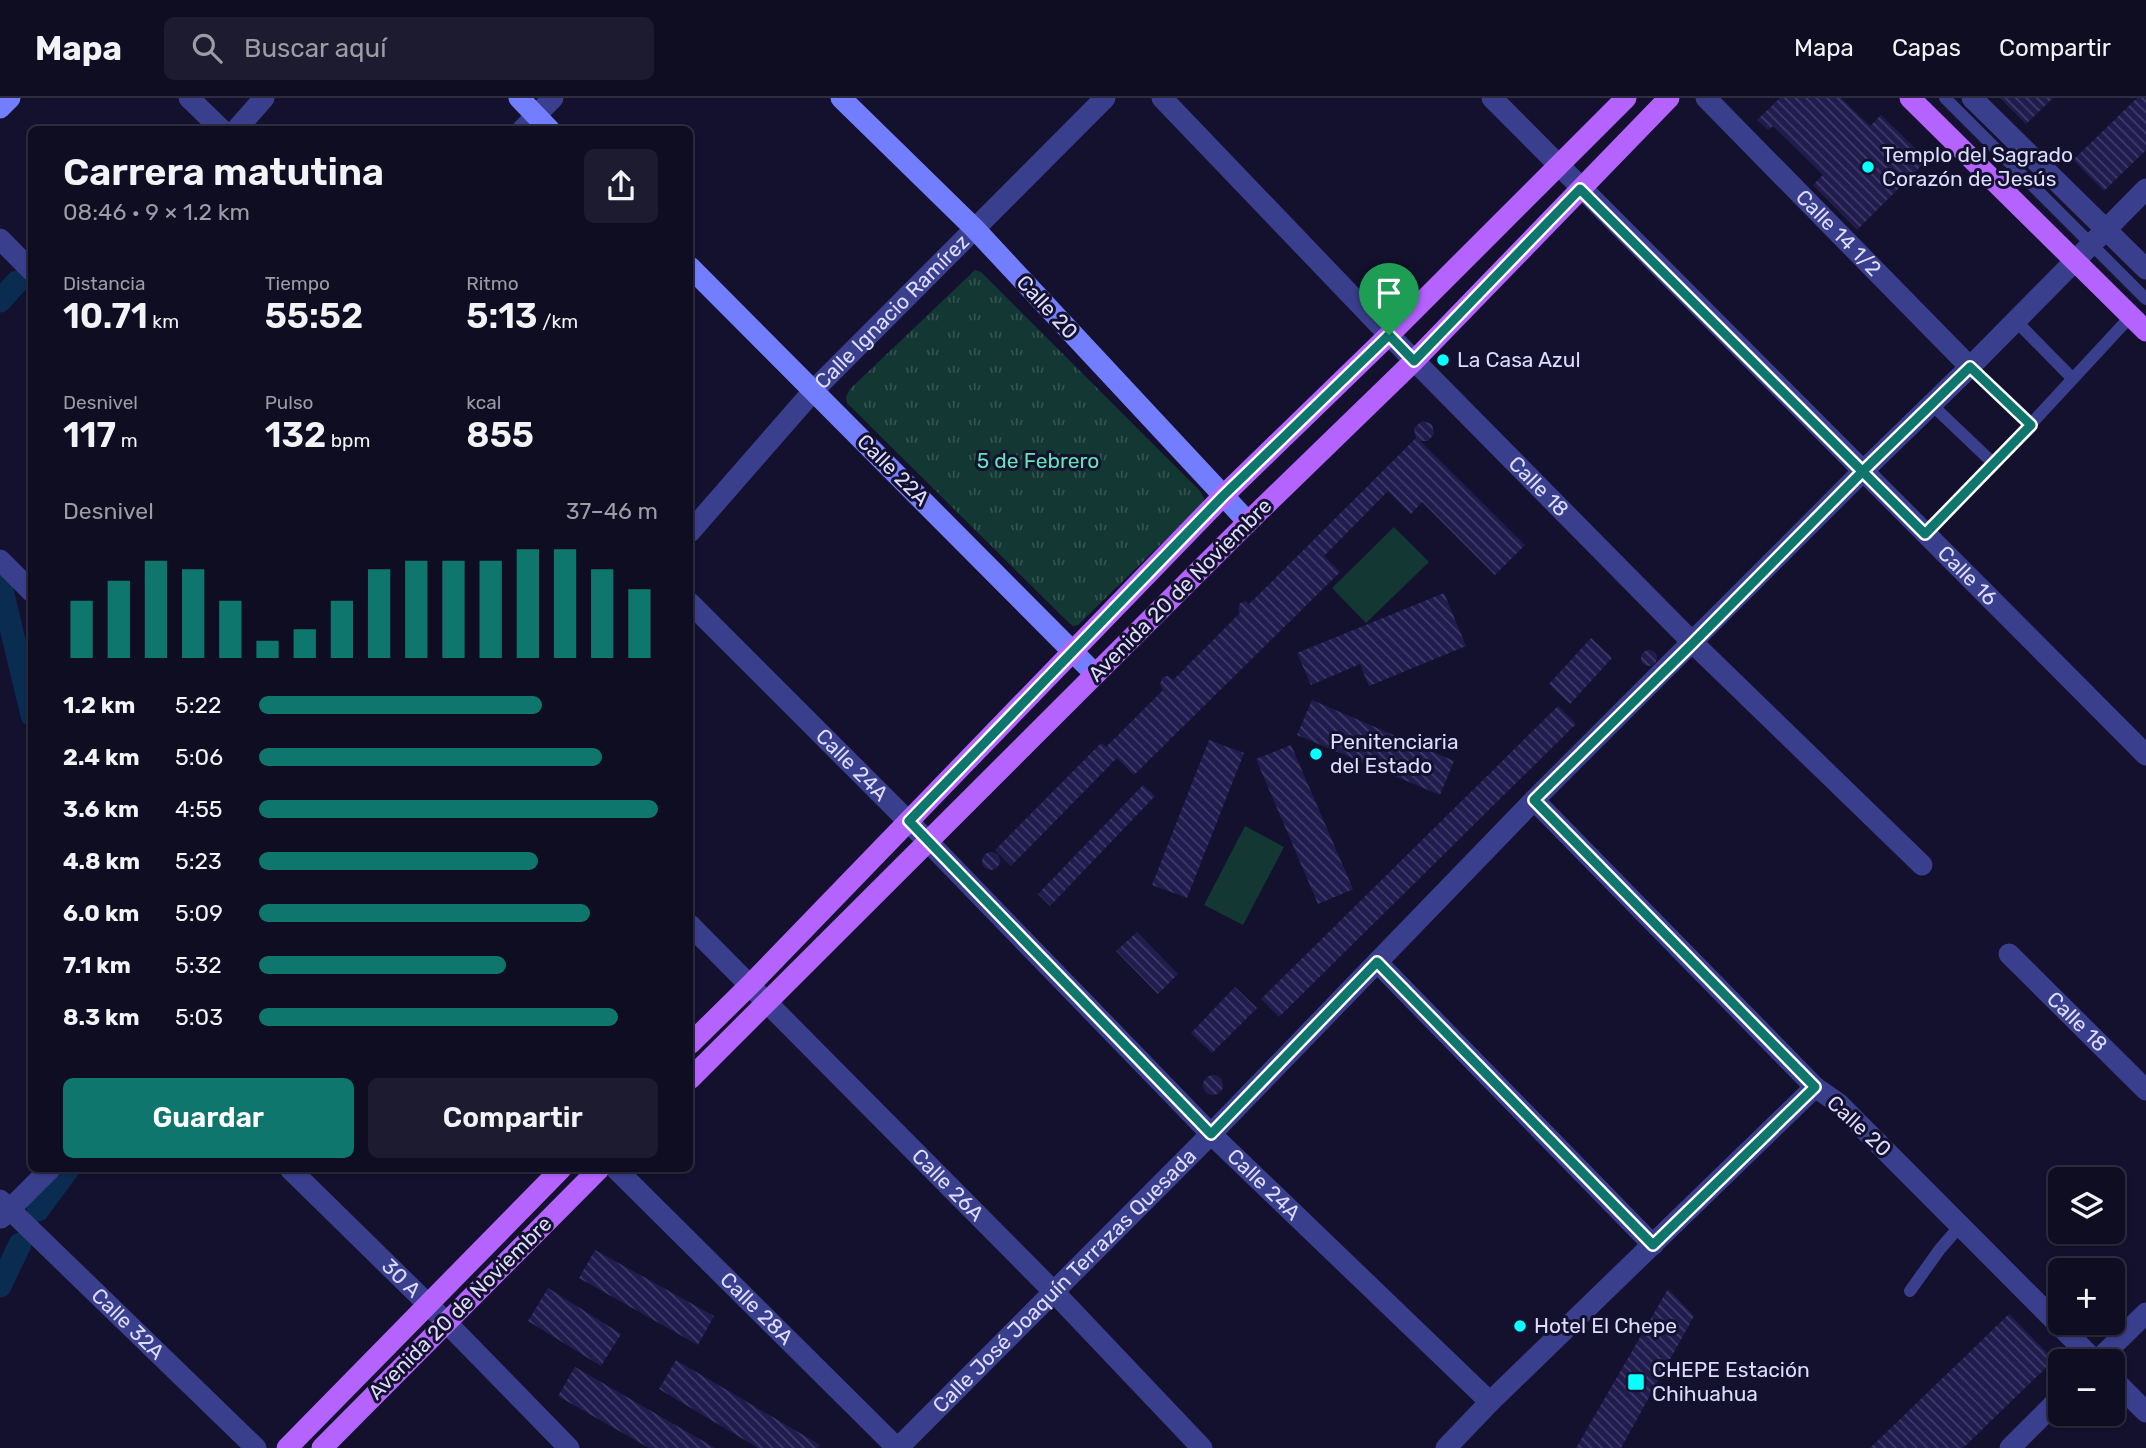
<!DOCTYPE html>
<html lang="es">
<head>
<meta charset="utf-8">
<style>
  body { margin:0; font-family:Rubik,sans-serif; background:#1c1b2f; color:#f1f3f6; height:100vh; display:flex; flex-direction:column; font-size:26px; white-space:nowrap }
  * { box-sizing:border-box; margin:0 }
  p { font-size:23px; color:#9b9ca5 }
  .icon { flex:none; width:38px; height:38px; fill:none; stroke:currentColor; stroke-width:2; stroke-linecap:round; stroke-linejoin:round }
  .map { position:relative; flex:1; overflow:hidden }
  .panel { position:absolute; left:28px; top:28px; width:665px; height:1046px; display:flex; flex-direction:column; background:#0e0d22; border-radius:10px; box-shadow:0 2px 5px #0004,0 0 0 2px #2e2d40 }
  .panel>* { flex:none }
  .tools { position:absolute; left:2048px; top:1069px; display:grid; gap:14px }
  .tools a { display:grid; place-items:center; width:77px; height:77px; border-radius:10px; background:#0e0d22; box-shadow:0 2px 5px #0004,0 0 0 2px #2e2d40; font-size:35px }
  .pin { position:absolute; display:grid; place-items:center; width:60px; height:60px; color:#fff; margin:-72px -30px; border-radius:50% 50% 50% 0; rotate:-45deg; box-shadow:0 0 7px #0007 }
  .pin .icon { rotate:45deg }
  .round { display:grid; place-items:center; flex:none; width:74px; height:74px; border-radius:10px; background:#1c1b2f }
  .summary { display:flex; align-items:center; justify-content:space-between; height:119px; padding:0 35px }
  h1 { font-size:38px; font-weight:600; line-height:52px }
  .stats { display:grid; grid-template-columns:repeat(3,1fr); gap:10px; height:119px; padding:7px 35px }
  .stats div { display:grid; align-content:center }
  .stats b { font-size:35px; font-weight:600 }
  .stats small { font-size:19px; font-weight:400 }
  .stats p { font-size:19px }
  .chart { height:196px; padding:14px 35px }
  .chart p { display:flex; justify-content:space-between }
  .chart svg { width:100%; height:126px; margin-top:7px; stroke:#0f766e; stroke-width:6 }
  .cta { display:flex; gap:14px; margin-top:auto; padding:14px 35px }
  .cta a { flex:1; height:80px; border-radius:10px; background:#0f766e; color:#fff; font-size:28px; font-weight:600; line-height:80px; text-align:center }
  .cta a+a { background:#1c1b2f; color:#f1f3f6 }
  ul { padding:0 35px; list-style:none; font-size:23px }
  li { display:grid; grid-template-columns:112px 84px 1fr; align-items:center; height:52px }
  li i { height:18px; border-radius:9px; background:#0f766e }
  header { display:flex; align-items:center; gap:42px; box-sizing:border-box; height:98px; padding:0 35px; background:#0e0d22; border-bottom:2px solid #2e2d40 }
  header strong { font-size:33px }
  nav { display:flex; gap:38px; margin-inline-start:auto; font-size:24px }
  .search { width:490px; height:63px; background:#1c1b2f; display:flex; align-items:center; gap:18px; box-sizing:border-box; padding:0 24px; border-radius:10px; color:#9b9ca5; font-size:26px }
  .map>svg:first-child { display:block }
</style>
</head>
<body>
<header>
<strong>Mapa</strong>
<div class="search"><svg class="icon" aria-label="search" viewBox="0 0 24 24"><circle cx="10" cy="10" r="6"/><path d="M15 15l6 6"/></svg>Buscar aquí</div>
<nav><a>Mapa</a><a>Capas</a><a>Compartir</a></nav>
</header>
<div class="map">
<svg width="2146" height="1350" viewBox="0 0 2146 1350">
  <defs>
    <pattern id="park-tufts" width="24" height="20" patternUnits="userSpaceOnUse" patternTransform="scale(1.75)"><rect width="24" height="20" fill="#133732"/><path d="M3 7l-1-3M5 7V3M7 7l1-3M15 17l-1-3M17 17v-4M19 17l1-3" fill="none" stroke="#355351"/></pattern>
    <pattern id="building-back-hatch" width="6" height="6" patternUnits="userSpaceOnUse" patternTransform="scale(1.75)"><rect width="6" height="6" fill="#211c4e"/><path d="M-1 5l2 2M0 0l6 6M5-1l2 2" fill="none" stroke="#413c69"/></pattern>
  </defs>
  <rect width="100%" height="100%" fill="#13112d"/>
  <g fill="#133732">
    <polygon points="1394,429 1429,464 1366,525 1332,490"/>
    <polygon points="1245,728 1284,749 1243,827 1204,807"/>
  </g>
  <polygon fill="url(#park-tufts)" points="975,172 981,174 1200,393 1204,400 1203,405 1078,527 1073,528 1068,524 847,305 846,299 850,291"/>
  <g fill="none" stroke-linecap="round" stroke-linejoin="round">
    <g stroke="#0b2c51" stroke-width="23">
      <polyline points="0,203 17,184"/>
      <polyline points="0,484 32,617"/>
      <polyline points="38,1112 68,1071"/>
      <polyline points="0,1188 20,1146"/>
    </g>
  </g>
  <g fill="url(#building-back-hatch)">
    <polygon points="1780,0 1841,0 1870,28 1881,17 1927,62 1857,132 1813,87 1823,77 1773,28 1768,32 1757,22"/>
    <polygon points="2000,0 2053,0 2026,26"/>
    <polygon points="2137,0 2146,0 2146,52 2104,93 2073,62"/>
    <polygon points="1422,323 1432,326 1434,336 1428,343 1420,343 1525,447 1495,477 1422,404 1411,416 1388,393 1324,458 1340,474 1134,677 1117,660 1011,768 995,752 1101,645 1106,649 1163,592 1160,586 1163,579 1168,578 1173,582 1240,515 1238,511 1240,505 1246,503 1249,506 1416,340 1414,330"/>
    <polygon points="1444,495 1466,548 1369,588 1360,566 1311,587 1297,555"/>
    <polygon points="1591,540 1612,560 1570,606 1549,586"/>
    <circle cx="1649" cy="560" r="8"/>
    <polygon points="1312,602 1454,663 1440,697 1297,637"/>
    <polygon points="1558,608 1576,626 1279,919 1261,901"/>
    <polygon points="1209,642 1244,655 1187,800 1152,787"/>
    <polygon points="1291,647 1353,791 1318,806 1256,661"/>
    <polygon points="1143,687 1155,698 1050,808 1038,796"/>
    <circle cx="991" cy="763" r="9"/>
    <polygon points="1137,834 1178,876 1158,896 1116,853"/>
    <polygon points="1235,889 1257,910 1212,955 1191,935"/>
    <circle cx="1213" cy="987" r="10"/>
    <polygon points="595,1152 714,1218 698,1247 579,1180"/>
    <polygon points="548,1190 621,1236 601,1268 528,1223"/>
    <polygon points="1668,1191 1694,1218 1621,1350 1576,1350"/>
    <polygon points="2009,1216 2054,1262 1963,1350 1870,1350"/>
    <polygon points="676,1262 820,1347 818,1350 758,1350 659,1291"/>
    <polygon points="575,1269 715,1350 649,1350 558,1298"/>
  </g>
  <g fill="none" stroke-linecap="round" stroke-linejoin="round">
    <g stroke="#3a3f8d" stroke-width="12">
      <polyline points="1945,0 2146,201"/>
      <polyline points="2016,223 2072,280"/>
      <polyline points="1970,269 2031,327"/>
      <polyline points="1931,306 1994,366"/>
      <polyline points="1925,436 1994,366 2131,218"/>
      <polyline points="1910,1193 1940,1151 1960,1128"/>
    </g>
    <g stroke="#3a3f8d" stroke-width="21">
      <polyline points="189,0 222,32"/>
      <path id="s1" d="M 1162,0 L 1389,237 L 1693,545 L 1922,767"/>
      <path id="s2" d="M 1492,0 L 2146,657"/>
      <path id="s3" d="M 1706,0 L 1970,269"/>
      <polyline points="1972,0 2146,171"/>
      <polyline points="236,32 264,0"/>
      <polyline points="522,32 553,0"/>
      <polyline points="0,141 32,173"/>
      <path id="s4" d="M 690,434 L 814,292 L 1105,0"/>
      <polyline points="0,462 32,494"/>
      <path id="s5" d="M 690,505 L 909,724 L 1211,1036 L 1490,1304"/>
      <polyline points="1534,702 1815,989 1838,1005 2096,1264 2146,1215"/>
      <path id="s6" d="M 690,827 L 1053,1193 L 1202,1350"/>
      <path id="s7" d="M 2009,856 L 2146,992"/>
      <polyline points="1377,864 1653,1147"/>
      <path id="s8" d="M 290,1071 L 446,1224 L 569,1350"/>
      <path id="s9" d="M 616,1071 L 897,1350"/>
      <path id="s10" d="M 0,1102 L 256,1350"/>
      <polyline points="1,1120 50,1071"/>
      <polyline points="2112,1280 2146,1314"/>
      <path id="s11" d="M 898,1350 L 1211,1036 L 1534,702 L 1863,373 L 1970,269 L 2146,91"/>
      <polyline points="1446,1350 1490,1304 1815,989"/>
      <polyline points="2010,1350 2060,1300"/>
    </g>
    <g stroke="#737eff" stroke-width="21">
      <polyline points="519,0 550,32"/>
      <polyline points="841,0 974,130 1248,424"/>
      <polyline points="0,10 10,0"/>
      <polyline points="690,169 1095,576"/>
    </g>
    <g stroke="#b563ff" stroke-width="21">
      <polyline points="1910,0 2146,233"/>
      <polyline points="690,946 750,887 1223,398 1389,237 1626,0"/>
      <polyline points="690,981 1248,424 1414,263 1669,0"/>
      <polyline points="287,1350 561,1071"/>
      <polyline points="322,1350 599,1071"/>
    </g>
  </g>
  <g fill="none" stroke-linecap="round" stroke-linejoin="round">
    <defs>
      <polyline id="route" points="1389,237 1223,398 909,723 1211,1036 1377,864 1653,1147 1815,989 1534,702 1693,545 1863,373 1970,269 2031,327 1925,436 1580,91 1414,263 1389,237"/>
    </defs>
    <use href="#route" stroke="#fff" stroke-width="14"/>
    <use href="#route" stroke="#0f766e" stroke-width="9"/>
  </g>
  <g fill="#08ffff" stroke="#13112d" stroke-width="2.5">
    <circle cx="1868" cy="69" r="7"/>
    <circle cx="1443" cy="262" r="7"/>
    <circle cx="1316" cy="656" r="7"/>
    <circle cx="1520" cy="1228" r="7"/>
    <rect x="1627" y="1275" width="18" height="18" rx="3.5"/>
  </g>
  <g text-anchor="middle" stroke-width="6" stroke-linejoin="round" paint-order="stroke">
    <g font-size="21" fill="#dddcff" stroke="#13112d" text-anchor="start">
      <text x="1882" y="64">Templo del Sagrado<tspan x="1882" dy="24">Corazón de Jesús</tspan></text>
      <text x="1457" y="269">La Casa Azul</text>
      <text x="1330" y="651">Penitenciaria<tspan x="1330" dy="24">del Estado</tspan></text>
      <text x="1534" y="1235">Hotel El Chepe</text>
      <text x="1652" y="1279">CHEPE Estación<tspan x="1652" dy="24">Chihuahua</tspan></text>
    </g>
    <g font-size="21" fill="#dddcff" stroke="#13112d">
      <text dy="7" stroke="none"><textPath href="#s3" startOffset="189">Calle 14 1/2</textPath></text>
      <text transform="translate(1047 209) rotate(47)" y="7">Calle 20</text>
      <text dy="7" stroke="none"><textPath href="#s4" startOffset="299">Calle Ignacio Ramírez</textPath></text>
      <text transform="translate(893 372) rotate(45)" y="7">Calle 22A</text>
      <text dy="7" stroke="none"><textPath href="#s1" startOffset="541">Calle 18</textPath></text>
      <text dy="7" stroke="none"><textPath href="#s2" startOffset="674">Calle 16</textPath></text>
      <text transform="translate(1180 492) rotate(-45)" y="7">Avenida 20 de Noviembre</text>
      <text dy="7" stroke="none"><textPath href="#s5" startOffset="229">Calle 24A</textPath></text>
      <text dy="7" stroke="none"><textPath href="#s7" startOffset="96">Calle 18</textPath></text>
      <text transform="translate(1859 1028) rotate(43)" y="7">Calle 20</text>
      <text dy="7" stroke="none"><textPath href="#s6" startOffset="366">Calle 26A</textPath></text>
      <text dy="7" stroke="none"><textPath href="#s5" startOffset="817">Calle 24A</textPath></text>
      <text dy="7" stroke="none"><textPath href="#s8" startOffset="156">30 A</textPath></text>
      <text dy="7" stroke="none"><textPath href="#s11" startOffset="236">Calle José Joaquín Terrazas Quesada</textPath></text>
      <text transform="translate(460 1210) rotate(-45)" y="7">Avenida 20 de Noviembre</text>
      <text dy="7" stroke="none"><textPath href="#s9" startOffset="198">Calle 28A</textPath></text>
      <text dy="7" stroke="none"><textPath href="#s10" startOffset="178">Calle 32A</textPath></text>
    </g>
    <g font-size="21" fill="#62e5b7" stroke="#13112d">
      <text x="1038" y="370">5 de Febrero</text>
    </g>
  </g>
</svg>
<div class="tools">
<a><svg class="icon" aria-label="layers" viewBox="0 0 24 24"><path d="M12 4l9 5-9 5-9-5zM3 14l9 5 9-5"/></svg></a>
<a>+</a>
<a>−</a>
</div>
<div class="pin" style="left:1389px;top:237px;background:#1e9e55"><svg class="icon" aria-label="arrive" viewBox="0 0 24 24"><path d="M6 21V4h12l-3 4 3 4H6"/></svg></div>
<section class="panel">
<div class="summary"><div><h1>Carrera matutina</h1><p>08:46 · 9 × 1.2 km</p></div><a class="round"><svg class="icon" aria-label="share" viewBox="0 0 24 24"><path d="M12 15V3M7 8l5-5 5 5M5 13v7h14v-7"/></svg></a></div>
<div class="stats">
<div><p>Distancia</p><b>10.71<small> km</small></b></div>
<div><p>Tiempo</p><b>55:52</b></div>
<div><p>Ritmo</p><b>5:13<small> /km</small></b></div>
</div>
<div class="stats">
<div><p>Desnivel</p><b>117<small> m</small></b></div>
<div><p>Pulso</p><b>132<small> bpm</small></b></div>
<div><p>kcal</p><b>855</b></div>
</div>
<div class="chart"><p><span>Desnivel</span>37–46 m</p>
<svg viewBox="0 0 160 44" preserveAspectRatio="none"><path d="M5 44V24M15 44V17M25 44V10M35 44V13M45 44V24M55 44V38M65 44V34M75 44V24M85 44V13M95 44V10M105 44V10M115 44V10M125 44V6M135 44V6M145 44V13M155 44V20"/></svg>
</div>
<ul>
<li><b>1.2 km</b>5:22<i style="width:71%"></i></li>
<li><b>2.4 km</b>5:06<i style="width:86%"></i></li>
<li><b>3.6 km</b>4:55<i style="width:100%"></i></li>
<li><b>4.8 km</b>5:23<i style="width:70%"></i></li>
<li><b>6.0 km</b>5:09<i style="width:83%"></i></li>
<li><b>7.1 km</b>5:32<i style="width:62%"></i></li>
<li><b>8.3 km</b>5:03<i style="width:90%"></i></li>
</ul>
<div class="cta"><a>Guardar</a><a>Compartir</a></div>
</section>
</div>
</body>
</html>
